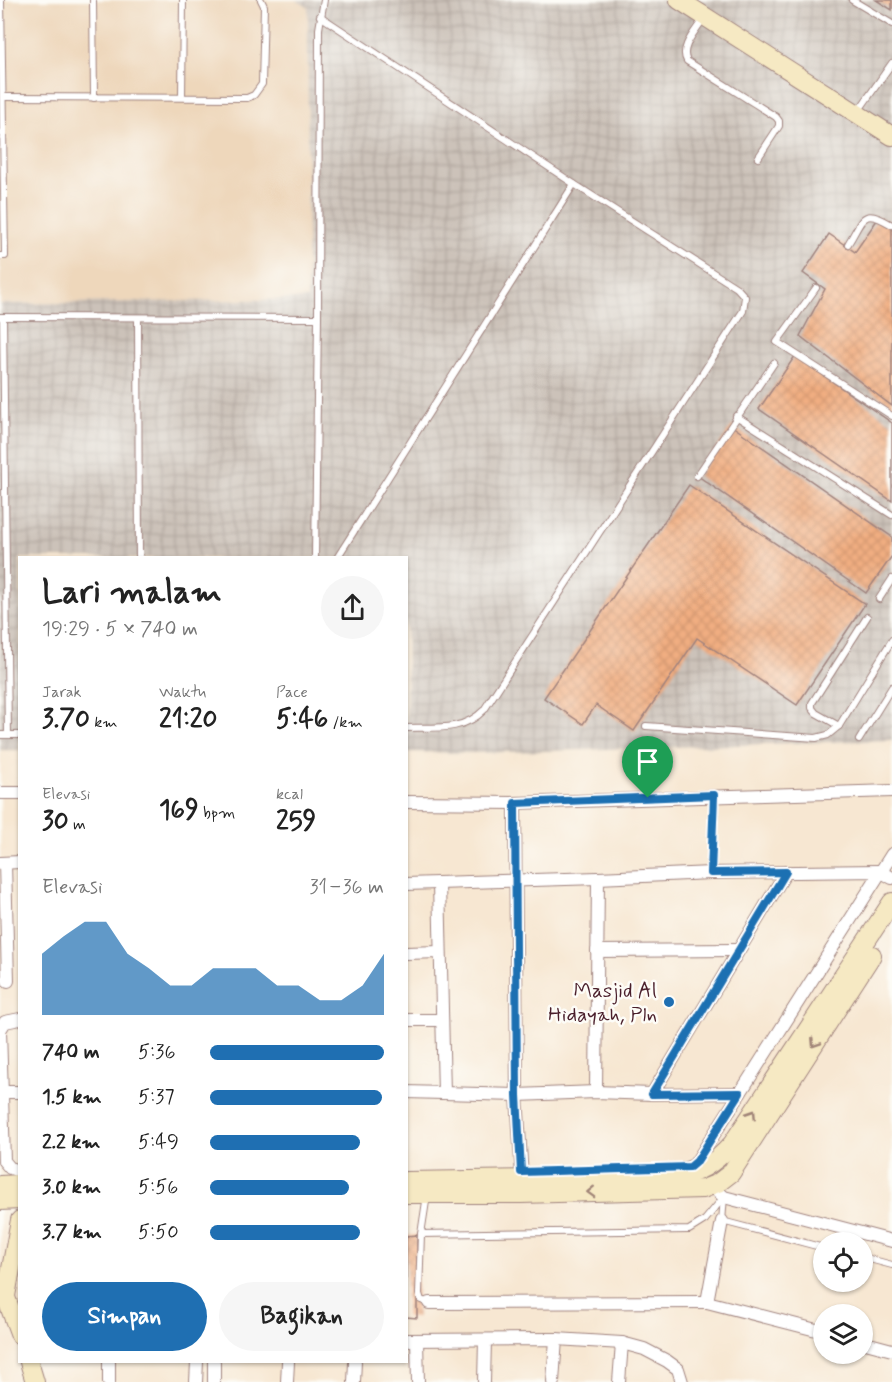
<!DOCTYPE html>
<html lang="id">
<head>
<meta charset="utf-8">
<style>
  body { margin:0; font-family:Mynerve,sans-serif; background:#f6f6f6; color:#222; height:100vh; display:flex; flex-direction:column; font-size:22px; white-space:nowrap }
  * { box-sizing:border-box; margin:0 }
  p { font-size:20px; color:#767676 }
  .icon { flex:none; width:33px; height:33px; fill:none; stroke:currentColor; stroke-width:2; stroke-linecap:round; stroke-linejoin:round }
  .map { position:relative; flex:1; overflow:hidden }
  .panel { position:absolute; left:18px; top:556px; width:390px; height:807px; display:flex; flex-direction:column; background:#fff; border-radius:0px; box-shadow:0 2px 4px #0004 }
  .panel>* { flex:none }
  .buttons { position:absolute; left:813px; top:1232px; display:grid; gap:12px }
  .buttons a { display:grid; place-items:center; width:60px; height:60px; border-radius:50%; background:#fff; box-shadow:0 2px 4px #0004; font-size:30px }
  .pin { position:absolute; display:grid; place-items:center; width:51px; height:51px; color:#fff; margin:-62px -26px; border-radius:50% 50% 50% 0; rotate:-45deg; box-shadow:0 0 6px #0007 }
  .pin .icon { rotate:45deg }
  .round { display:grid; place-items:center; flex:none; width:63px; height:63px; border-radius:32px; background:#f6f6f6 }
  .overview { display:flex; align-items:center; justify-content:space-between; height:102px; padding:0 24px }
  h1 { font-size:33px; font-weight:700; line-height:45px }
  .stats { display:grid; grid-template-columns:repeat(3,1fr); gap:9px; height:102px; padding:6px 24px }
  .stats div { display:grid; align-content:center }
  .stats b { font-size:26px; font-weight:700 }
  .stats small { font-size:16px; font-weight:400 }
  .stats p { font-size:16px }
  .chart { height:168px; padding:12px 24px }
  .chart p { display:flex; justify-content:space-between }
  .chart svg { width:100%; height:108px; margin-top:6px; fill:#1f6fb2; opacity:.7 }
  .cta { display:flex; gap:12px; margin-top:auto; padding:12px 24px }
  .cta a { flex:1; height:69px; border-radius:36px; background:#1f6fb2; color:#fff; font-size:24px; font-weight:700; line-height:69px; text-align:center }
  .cta a+a { background:#f6f6f6; color:#222 }
  ul { padding:0 24px; list-style:none; font-size:20px }
  li { display:grid; grid-template-columns:96px 72px 1fr; align-items:center; height:45px }
  li i { height:15px; border-radius:8px; background:#1f6fb2 }
  .map>svg:first-child { display:block }
</style>
</head>
<body>
<div class="map">
<svg width="892" height="1382" viewBox="0 0 892 1382">
  <defs>
    <pattern id="industrial-grid" width="8" height="8" patternUnits="userSpaceOnUse" patternTransform="scale(1.5)"><rect width="8" height="8" fill="#ccc2b9"/><path d="M0 4h8M4 0v8" fill="none" stroke="#b1a69f"/></pattern>
    <pattern id="building-cross-hatch" width="8" height="8" patternUnits="userSpaceOnUse" patternTransform="scale(1.5)"><rect width="8" height="8" fill="#f1ae81"/><path d="M0 0l8 8M0 8l8-8" fill="none" stroke="#d09570"/></pattern>
  </defs>
  <rect width="100%" height="100%" fill="#fdfcf7"/>
  <filter id="ink" filterUnits="userSpaceOnUse"><feTurbulence type="fractalNoise" baseFrequency=".0167" numOctaves="2"/><feDisplacementMap in="SourceGraphic" scale="12" xChannelSelector="R" yChannelSelector="G"/><feConvolveMatrix kernelMatrix="1 2 1 2 8 2 1 2 1" color-interpolation-filters="sRGB"/></filter>
  <filter id="wash" filterUnits="userSpaceOnUse"><feTurbulence type="fractalNoise" baseFrequency=".008" numOctaves="4" result="noise"/><feDisplacementMap in="SourceGraphic" scale="24" xChannelSelector="R" yChannelSelector="G"/><feGaussianBlur stdDeviation="1.35" result="paint"/><feColorMatrix in="noise" values="0 0 0 0 0 0 0 0 0 0 0 0 0 0 0 0 0 1.4 0 .05"/><feComposite in="paint" operator="in"/></filter>
  <g filter="url(#wash)">
    <rect width="100%" height="100%" fill="#f7e7d2"/>
    <polygon fill="#eed7bb" points="0,0 296,0 308,6 307,300 0,304"/>
    <polygon fill="url(#industrial-grid)" points="296,0 892,0 892,740 471,753 407,752 406,558 20,558 19,750 0,750 0,304 307,299 308,7"/>
    <g id="blocks">
      <g fill="url(#building-cross-hatch)">
        <polygon points="876,0 892,0 892,10"/>
        <polygon points="879,217 892,226 892,406 800,336 825,289 803,273 829,234 855,252"/>
        <polygon points="795,356 892,423 892,501 759,409"/>
        <polygon points="732,426 892,537 892,556 866,593 698,476"/>
        <polygon points="689,485 865,604 797,705 697,638 634,731 596,705 583,724 544,698"/>
        <polygon points="417,1235 417,1318 406,1317 406,1236"/>
      </g>
    </g>
  </g>
  <g filter="url(#ink)">
    <use href="#blocks" fill-opacity="0" stroke="#a0837e" stroke-width="1.5"/>
    <g fill="none" stroke-linecap="round" stroke-linejoin="round">
      <defs>
        <g id="lane">
          <polyline points="93,0 94,98"/>
          <polyline points="852,0 892,24"/>
          <path d="M 320,16 L 574,184 L 737,288 L 745,297 L 743,311 L 484,710 C 463,732 434,727 406,728"/>
          <path d="M 703,19 C 696,31 679,48 687,61 L 776,117 L 779,121 L 779,126 L 758,158"/>
          <polyline points="3,97 247,98 254,95 262,84 264,6 261,0"/>
          <polyline points="182,97 183,0"/>
          <polyline points="857,113 892,63"/>
          <path d="M 848,244 C 864,218 862,207 892,225"/>
          <polyline points="0,256 5,256 1,0"/>
          <polyline points="816,288 777,342 892,416"/>
          <polyline points="0,317 318,318 319,29 324,0"/>
          <polyline points="3,317 8,735"/>
          <polyline points="138,318 139,558"/>
          <polyline points="736,416 892,515"/>
          <polyline points="697,476 774,363"/>
          <polyline points="315,558 318,318"/>
          <polyline points="337,558 574,184"/>
          <polyline points="879,599 892,579"/>
          <polyline points="646,726 816,738 828,735 839,726 892,640"/>
          <polyline points="839,726 816,713 812,708 812,703 867,617"/>
          <polyline points="0,735 20,735"/>
          <polyline points="859,740 892,687"/>
          <polyline points="711,873 714,796"/>
          <polyline points="427,1195 421,1234 419,1294 421,1300 429,1303"/>
          <polyline points="724,1197 722,1221 824,1248"/>
          <polyline points="421,1234 689,1230 705,1220 724,1197"/>
          <polyline points="862,1257 892,1265"/>
        </g>
        <g id="street">
          <polyline points="0,793 20,793"/>
          <polyline points="406,802 515,803 892,791"/>
          <polyline points="515,803 517,1095 522,1179"/>
          <polyline points="0,863 20,862"/>
          <polyline points="5,863 8,981"/>
          <polyline points="439,883 444,1093"/>
          <polyline points="406,884 598,878 711,873 880,871 892,878"/>
          <polyline points="597,951 738,950"/>
          <polyline points="406,953 440,952"/>
          <polyline points="20,1019 5,1022 0,1030 4,1161 10,1168 20,1171"/>
          <polyline points="406,1020 442,1020"/>
          <polyline points="1,1092 20,1092"/>
          <polyline points="406,1092 517,1095 596,1092 652,1094 740,1093"/>
          <polyline points="596,1092 598,878"/>
          <polyline points="652,1094 786,872"/>
          <polyline points="684,1169 694,1165 697,1161 892,854"/>
          <polyline points="712,1186 724,1197 892,1241"/>
          <polyline points="722,1221 707,1302 824,1332"/>
          <polyline points="429,1303 707,1302"/>
          <polyline points="406,1340 556,1339 622,1343 644,1349 667,1361 678,1369 682,1382"/>
          <polyline points="417,1340 418,1382"/>
          <polyline points="862,1342 892,1350"/>
          <polyline points="109,1382 109,1362"/>
          <polyline points="196,1382 197,1362"/>
          <polyline points="214,1382 214,1362"/>
          <polyline points="287,1382 288,1362"/>
          <polyline points="354,1382 355,1362"/>
          <polyline points="484,1382 485,1340"/>
          <polyline points="553,1382 556,1339"/>
          <polyline points="619,1382 622,1343"/>
        </g>
        <g id="secondary">
          <polyline points="679,0 892,136"/>
          <path d="M 406,1181 L 671,1177 C 697,1176 715,1163 732,1144 L 892,902"/>
          <polyline points="0,1185 20,1184"/>
          <polyline points="406,1194 521,1194 703,1189 718,1183 731,1173 872,955"/>
          <polyline points="0,1201 20,1200"/>
          <polyline points="2,1287 20,1335"/>
          <polyline points="6,1296 20,1220"/>
          <polyline points="29,1362 35,1382"/>
        </g>
      </defs>
      <use href="#lane" stroke="#a0837e" stroke-width="8"/>
      <use href="#street" stroke="#a0837e" stroke-width="14"/>
      <use href="#secondary" stroke="#a0837e" stroke-width="20"/>
      <use href="#lane" stroke="#fff" stroke-width="6"/>
      <use href="#street" stroke="#fff" stroke-width="12"/>
      <use href="#secondary" stroke="#f6e9c3" stroke-width="18"/>
    </g>
    <defs><path id="oneway-chevron" d="M-2-3.5L2.5 0L-2 3.5" fill="none" stroke-width="1.6" stroke-linecap="round" stroke-linejoin="round" transform="scale(1.5)"/></defs>
    <g stroke="#a08477">
      <use href="#oneway-chevron" transform="translate(815 1043) rotate(123)"/>
      <use href="#oneway-chevron" transform="translate(752 1114) rotate(-57)"/>
      <use href="#oneway-chevron" transform="translate(591 1192) rotate(178)"/>
    </g>
  </g>
  <g fill="none" stroke-linecap="round" stroke-linejoin="round" filter="url(#ink)">
    <defs>
      <polygon id="route" points="714,795 711,873 786,872 652,1094 740,1093 697,1161 690,1167 521,1172 517,1095 515,803"/>
    </defs>
    <use href="#route" stroke="#fff" stroke-width="12"/>
    <use href="#route" stroke="#1f6fb2" stroke-width="8"/>
  </g>
  <circle fill="#1f6fb2" stroke="#fdfcf7" stroke-width="2" cx="669" cy="1002" r="6"/>
  <g text-anchor="middle" stroke-width="5" stroke-linejoin="round" paint-order="stroke">
    <g font-size="21" fill="#4a1f2b" stroke="#fdfcf7" text-anchor="end">
      <text x="657" y="997">Masjid Al<tspan x="657" dy="24">Hidayah, Pln</tspan></text>
    </g>
  </g>
</svg>
<div class="buttons">
<a><svg class="icon" aria-label="locate" viewBox="0 0 24 24"><circle cx="12" cy="12" r="6"/><path d="M12 2v4M12 18v4M2 12h4M18 12h4"/></svg></a>
<a><svg class="icon" aria-label="layers" viewBox="0 0 24 24"><path d="M12 4l9 5-9 5-9-5zM3 14l9 5 9-5"/></svg></a>
</div>
<div class="pin" style="left:648px;top:798px;background:#1e9e55"><svg class="icon" aria-label="arrive" viewBox="0 0 24 24"><path d="M6 21V4h12l-3 4 3 4H6"/></svg></div>
<section class="panel">
<div class="overview"><div><h1>Lari malam</h1><p>19:29 · 5 × 740 m</p></div><a class="round"><svg class="icon" aria-label="share" viewBox="0 0 24 24"><path d="M12 15V3M7 8l5-5 5 5M5 13v7h14v-7"/></svg></a></div>
<div class="stats">
<div><p>Jarak</p><b>3.70<small> km</small></b></div>
<div><p>Waktu</p><b>21:20</b></div>
<div><p>Pace</p><b>5:46<small> /km</small></b></div>
</div>
<div class="stats">
<div><p>Elevasi</p><b>30<small> m</small></b></div>
<div><b>169<small> bpm</small></b></div>
<div><p>kcal</p><b>259</b></div>
</div>
<div class="chart"><p><span>Elevasi</span>31–36 m</p>
<svg viewBox="0 0 160 44" preserveAspectRatio="none"><path d="M0 44V19L10 12L20 6L30 6L40 19L50 25L60 32L70 32L80 25L90 25L100 25L110 32L120 32L130 38L140 38L150 32L160 19V44z"/></svg>
</div>
<ul>
<li><b>740 m</b>5:36<i style="width:100%"></i></li>
<li><b>1.5 km</b>5:37<i style="width:99%"></i></li>
<li><b>2.2 km</b>5:49<i style="width:86%"></i></li>
<li><b>3.0 km</b>5:56<i style="width:80%"></i></li>
<li><b>3.7 km</b>5:50<i style="width:86%"></i></li>
</ul>
<div class="cta"><a>Simpan</a><a>Bagikan</a></div>
</section>
</div>
</body>
</html>
